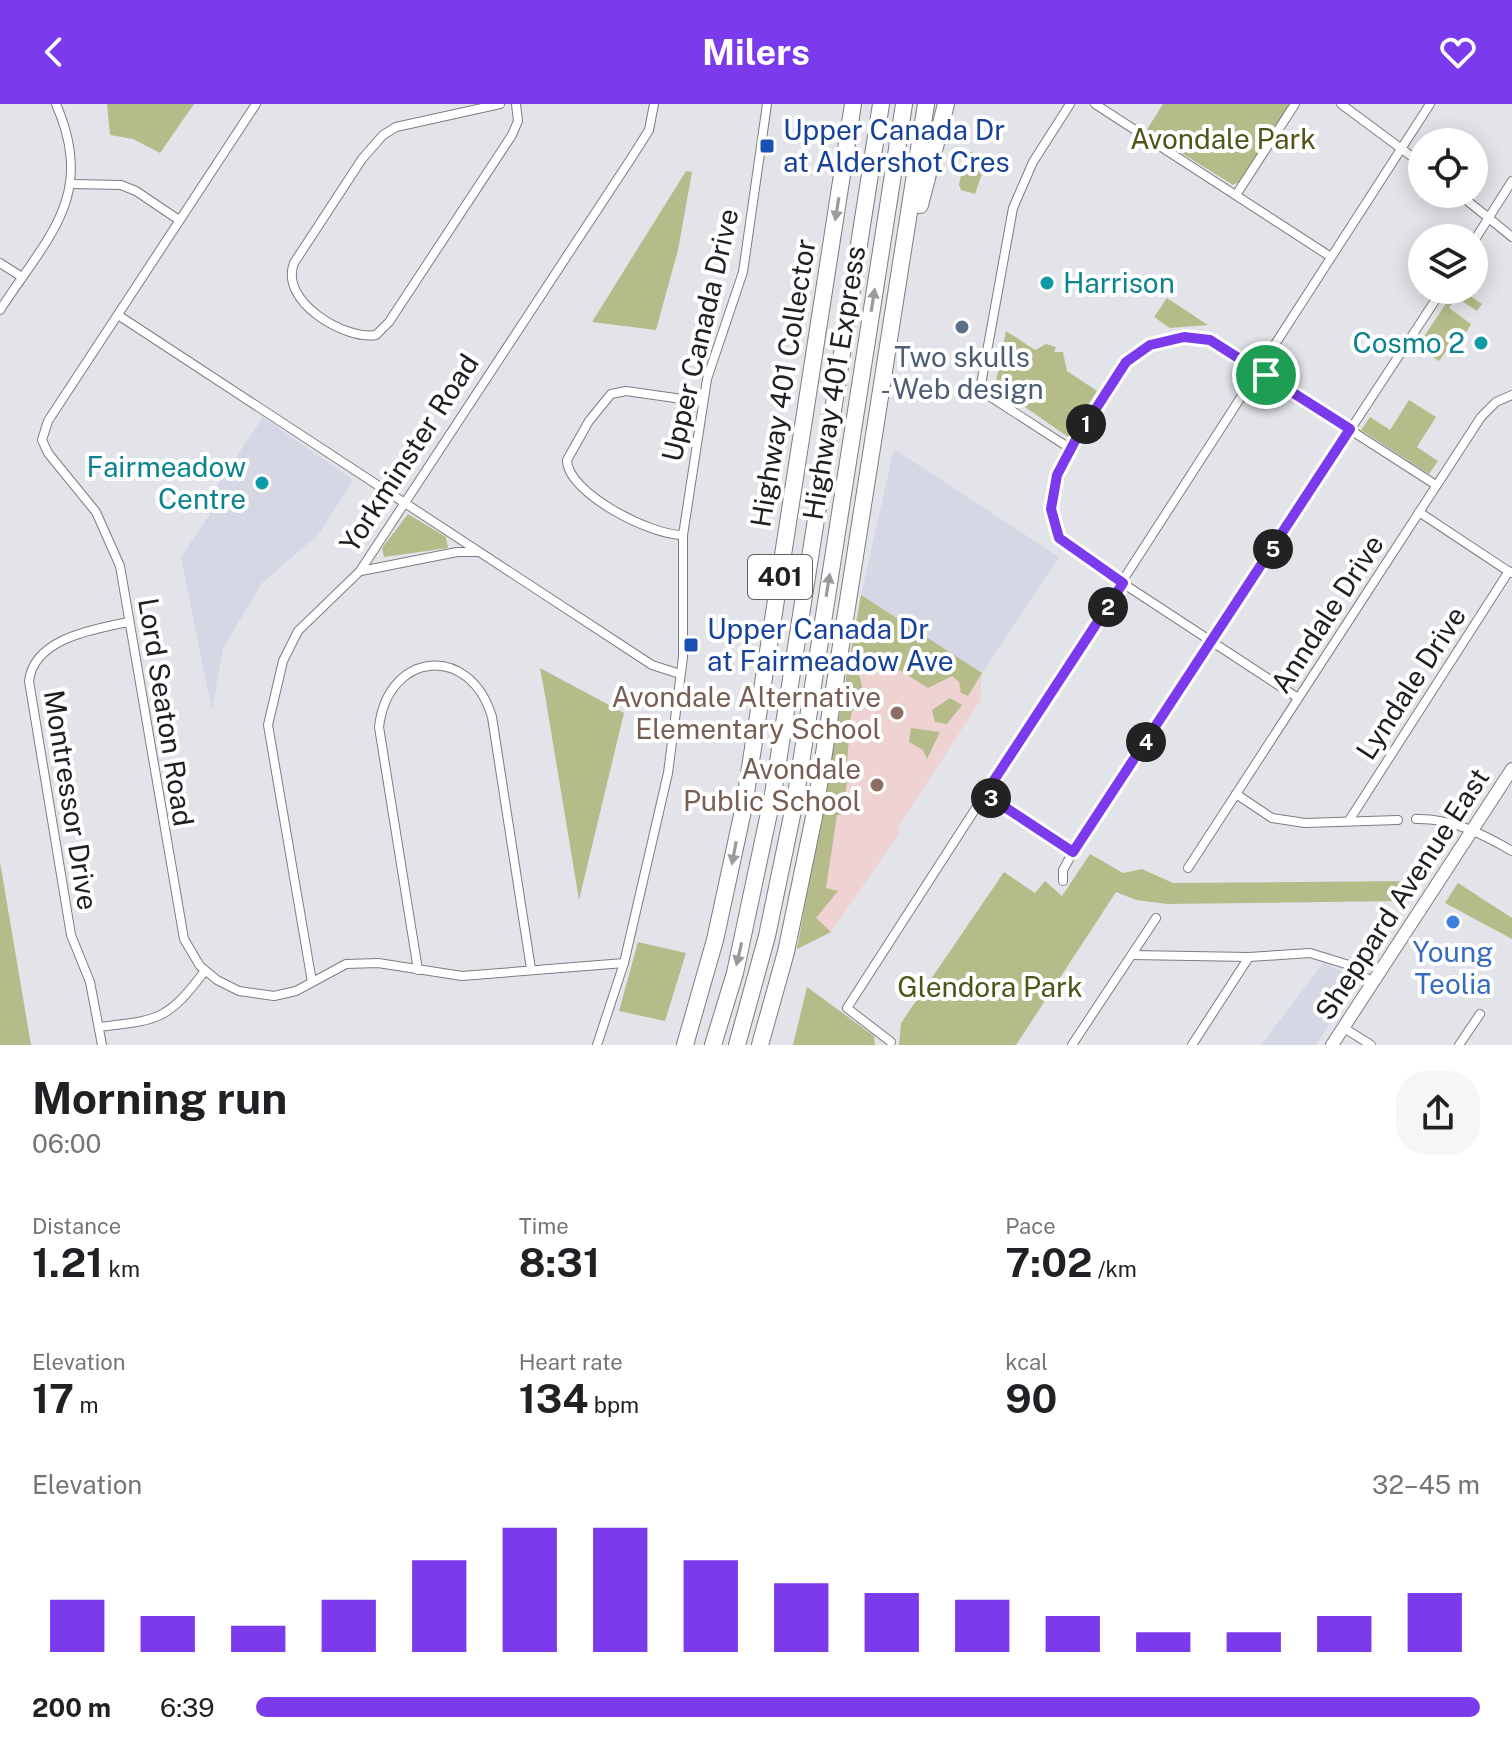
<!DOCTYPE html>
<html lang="en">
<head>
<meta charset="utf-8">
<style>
  body { margin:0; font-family:"Public Sans",sans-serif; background:#f6f6f6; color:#202124; height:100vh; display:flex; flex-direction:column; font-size:30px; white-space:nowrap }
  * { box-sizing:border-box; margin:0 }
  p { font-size:26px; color:#757577 }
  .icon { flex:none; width:44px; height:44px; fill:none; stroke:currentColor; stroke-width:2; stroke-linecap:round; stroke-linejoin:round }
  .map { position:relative; height:941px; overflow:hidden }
  .drawer { display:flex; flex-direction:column; background:#fff; flex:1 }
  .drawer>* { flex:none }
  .fabs { position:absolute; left:1408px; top:24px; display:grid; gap:16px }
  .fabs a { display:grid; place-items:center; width:80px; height:80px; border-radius:50%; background:#fff; box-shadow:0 4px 20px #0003; font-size:40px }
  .pin { position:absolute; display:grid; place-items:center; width:68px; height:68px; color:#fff; margin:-34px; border:4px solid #fff; border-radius:50%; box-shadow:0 2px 8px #0007 }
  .km { position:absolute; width:40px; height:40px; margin:-20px; border-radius:50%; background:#222; color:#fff; font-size:22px; line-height:40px; text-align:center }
  .round { display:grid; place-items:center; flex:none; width:84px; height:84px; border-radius:32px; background:#f6f6f6 }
  .overview { display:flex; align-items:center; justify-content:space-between; height:136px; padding:0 32px }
  h1 { font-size:44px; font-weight:700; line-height:60px }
  .metrics { display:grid; grid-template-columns:repeat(3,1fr); gap:12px; height:136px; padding:8px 32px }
  .metrics div { display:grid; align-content:center }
  .metrics b { font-size:40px; font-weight:700 }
  .metrics small { font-size:22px; font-weight:400 }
  .metrics p { font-size:22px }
  .chart { height:224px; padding:16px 32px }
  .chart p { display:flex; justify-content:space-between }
  .chart svg { width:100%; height:144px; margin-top:8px; stroke:#7c3aed; stroke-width:6 }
  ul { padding:0 32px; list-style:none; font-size:26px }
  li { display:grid; grid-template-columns:128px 96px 1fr; align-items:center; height:60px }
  li i { height:20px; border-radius:10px; background:#7c3aed }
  header { display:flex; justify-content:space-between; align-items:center; height:104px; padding:0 32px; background:#7c3aed; color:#fff; font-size:36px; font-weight:700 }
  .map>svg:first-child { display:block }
</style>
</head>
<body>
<header><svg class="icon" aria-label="back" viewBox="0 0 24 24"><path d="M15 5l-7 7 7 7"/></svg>Milers<svg class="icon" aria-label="heart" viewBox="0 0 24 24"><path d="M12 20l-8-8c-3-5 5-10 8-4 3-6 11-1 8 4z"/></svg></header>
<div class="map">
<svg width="1512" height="941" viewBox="0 0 1512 941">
  <rect width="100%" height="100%" fill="#e3e4ea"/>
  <g fill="#d5d7e4">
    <polygon points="263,313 353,376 319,430 262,479 223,544 212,607 181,453 214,404 206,398"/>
    <polygon points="894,345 1059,453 982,569 861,491"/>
    <polygon points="1324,858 1358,876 1316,941 1261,941"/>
  </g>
  <polygon fill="#eed3d2" points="861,491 982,569 980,597 897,725 900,728 831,828 797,845"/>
  <g fill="#b6bc89">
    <polygon points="107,0 194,0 160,49 133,35 110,31"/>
    <polygon points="1163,0 1290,0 1239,78 1233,81 1146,27"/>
    <polygon points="970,48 983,52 986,58 975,90 961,86 959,81 965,51"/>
    <polygon points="686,67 692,68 678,146 656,226 592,218"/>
    <polygon points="1455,186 1461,186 1482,200 1477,207 1456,193 1449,204 1471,220 1457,244 1446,247 1439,257 1417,243"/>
    <polygon points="1167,194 1208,221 1170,224 1154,213"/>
    <polygon points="1006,227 1035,246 1046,240 1056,243 1054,248 1063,248 1067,267 1097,287 1068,333 995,282"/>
    <polygon points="1409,296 1436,313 1417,343 1438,357 1429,370 1361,326 1370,313 1390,326"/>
    <polygon points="408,410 446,433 448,444 384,453 382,444"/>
    <polygon points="861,491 982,569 968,592 961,589 959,578 952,572 928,584 901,567 883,566 872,556 858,563 863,588 851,610 847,658 842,666 848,668 843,711 837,711 826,784 838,787 816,814 831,828 797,845"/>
    <polygon points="540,564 624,609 579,796 545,591"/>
    <polygon points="950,594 962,601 947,620 935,618 932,606"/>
    <polygon points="911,624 940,628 927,655 923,646 909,638"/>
    <polygon points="1090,750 1123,769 1142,765 1173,779 1412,777 1401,797 1167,800 1136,796 1116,788 1016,941 899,941 901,919 1004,768 1035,789 1045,777 1062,792"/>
    <polygon points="0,758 31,941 0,941"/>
    <polygon points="1458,779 1512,814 1512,835 1445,799"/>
    <polygon points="638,838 686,849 665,917 619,907"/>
    <polygon points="807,883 874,932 875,941 793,941"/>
  </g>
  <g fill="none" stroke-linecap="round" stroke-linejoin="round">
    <defs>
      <g id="minor">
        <polyline points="256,0 48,317 42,336 48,349 96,408 120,462 184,835 200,862 217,876 239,887 274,892 296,887 346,860 378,859 462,872 624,859"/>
        <path d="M 500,0 L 396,23 L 383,31 L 362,55 L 294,159 C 279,197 344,236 376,231 L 389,218 L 512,31 L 518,17 L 516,0"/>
        <polyline points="1070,0 1033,58 1013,104 980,286 1071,345"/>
        <polyline points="1095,0 1331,153"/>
        <polyline points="1341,0 1422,60"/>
        <polyline points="73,80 121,81 136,87 179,116"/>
        <polyline points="1459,90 1512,133"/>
        <polyline points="1236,91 1295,0"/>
        <polyline points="1474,137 1512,77"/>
        <polyline points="0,159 22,173"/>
        <path d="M 0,206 C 49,131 96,92 56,0"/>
        <polyline points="118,211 652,561 680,570"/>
        <polyline points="1419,408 1511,469"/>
        <path d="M 683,431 C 652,432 567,389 567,356 L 589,317 L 611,290 L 626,287 L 703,298"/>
        <polyline points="361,467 457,448 477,448"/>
        <path d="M 1298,594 L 1075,448 C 1063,438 1054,430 1052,413 C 1047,373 1114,259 1150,242 C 1168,233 1190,233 1210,236 L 1436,381"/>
        <polyline points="985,690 1073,748"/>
        <polyline points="1236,690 1272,714 1305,719 1398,716"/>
        <polyline points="1350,715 1509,467"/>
        <path d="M 1416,715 C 1451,714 1483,730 1512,747"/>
        <polyline points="1188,764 1481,313 1496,298 1512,291"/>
        <polyline points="1063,777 1063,766 1073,748 1442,186"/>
        <polyline points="1132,851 1249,853 1310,849 1349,861 1373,879"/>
        <path d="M 418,866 L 379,623 C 388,547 470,539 492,613 L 531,865"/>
        <polyline points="312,878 268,621 283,557 298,527 360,467 632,53 649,26 654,0"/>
        <path d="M 99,923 C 158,916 167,917 204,868"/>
        <polyline points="1344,924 1371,941"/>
        <polyline points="891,938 847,904 1430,0"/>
        <path d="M 102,941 L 90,878 L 71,831 L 29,577 C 34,534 95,525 128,518"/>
        <polyline points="597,941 624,859 668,669 683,553 683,431 707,275 743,168 767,0"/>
        <polyline points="1072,941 1156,814"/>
        <polyline points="1192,941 1249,853"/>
        <polyline points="1459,941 1480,910"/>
      </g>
      <polyline id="secondary" points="1332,941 1512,665"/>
      <g id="motorway">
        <polyline points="920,101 946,0"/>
        <polyline points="685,941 715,836 744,702 853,0"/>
        <polyline points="713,941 735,869 773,690 881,0"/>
        <polyline points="737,941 767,832 795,697 904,0"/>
        <polyline points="760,941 786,848 814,713 926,0"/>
      </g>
    </defs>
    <use href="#minor" stroke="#7c7d83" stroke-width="10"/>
    <use href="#secondary" stroke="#7c7d83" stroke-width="14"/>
    <use href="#motorway" stroke="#7c7d83" stroke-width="18"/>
    <use href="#minor" stroke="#fff" stroke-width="8"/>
    <use href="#secondary" stroke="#fff" stroke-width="12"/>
    <use href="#motorway" stroke="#fff" stroke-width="16"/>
  </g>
  <defs><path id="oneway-solid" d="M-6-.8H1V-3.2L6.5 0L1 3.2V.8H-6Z" transform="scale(2)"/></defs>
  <g fill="#9b9b9c">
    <use href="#oneway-solid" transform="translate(837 105) rotate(99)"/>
    <use href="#oneway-solid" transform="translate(873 196) rotate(-81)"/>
    <use href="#oneway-solid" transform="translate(828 481) rotate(-81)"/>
    <use href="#oneway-solid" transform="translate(734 749) rotate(101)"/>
    <use href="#oneway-solid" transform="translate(739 850) rotate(103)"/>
  </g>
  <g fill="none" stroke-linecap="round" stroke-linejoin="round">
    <defs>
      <polygon id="route" points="1184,233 1210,236 1350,325 1073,748 985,690 1123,479 1059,434 1051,405 1057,371 1075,337 1126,258 1150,241"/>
    </defs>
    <use href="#route" stroke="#fff" stroke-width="16"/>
    <use href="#route" stroke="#7c3aed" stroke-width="10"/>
  </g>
  <g fill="#1a4fb4" stroke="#fff" stroke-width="3">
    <rect x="759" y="34" width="16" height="16" rx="4"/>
    <rect x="683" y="533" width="16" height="16" rx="4"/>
  </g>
  <g fill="#0f9aa8" stroke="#fff" stroke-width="3">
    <circle cx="1047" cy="179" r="8"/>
    <circle cx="1481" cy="239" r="8"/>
    <circle cx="262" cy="379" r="8"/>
  </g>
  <circle fill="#5c6f8a" stroke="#fff" stroke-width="3" cx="962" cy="223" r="8"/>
  <g fill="#8d6e63" stroke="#fff" stroke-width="3">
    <circle cx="897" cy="609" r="8"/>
    <circle cx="877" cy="681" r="8"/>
  </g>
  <circle fill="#3f7fe0" stroke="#fff" stroke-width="3" cx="1453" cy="818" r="8"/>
  <g text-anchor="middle" stroke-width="8" stroke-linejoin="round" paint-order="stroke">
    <rect fill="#fff" stroke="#636365" stroke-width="2" x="748" y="451" width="64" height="44" rx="6"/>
    <g font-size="26" font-weight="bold" fill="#202023">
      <text x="780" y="482">401</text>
    </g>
    <g font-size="28" fill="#164399" stroke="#fff" text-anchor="start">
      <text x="783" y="36">Upper Canada Dr<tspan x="783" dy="32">at Aldershot Cres</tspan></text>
      <text x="707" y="535">Upper Canada Dr<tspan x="707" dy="32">at Fairmeadow Ave</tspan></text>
    </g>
    <g font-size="28" fill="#505419" stroke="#fff">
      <text x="1223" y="45">Avondale Park</text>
      <text x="990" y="893">Glendora Park</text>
    </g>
    <g font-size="28" fill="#0d838f" stroke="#fff" text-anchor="end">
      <text x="1063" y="189" text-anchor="start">Harrison</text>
      <text x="1465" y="249">Cosmo 2</text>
      <text x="246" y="373">Fairmeadow<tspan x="246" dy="32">Centre</tspan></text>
    </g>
    <g font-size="28" fill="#202023" stroke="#fff">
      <text transform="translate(700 231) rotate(-77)" y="10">Upper Canada Drive</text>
      <text transform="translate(783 279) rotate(-81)" y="10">Highway 401 Collector</text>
      <text transform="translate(834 279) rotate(-81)" y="10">Highway 401 Express</text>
      <text transform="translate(409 349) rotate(-57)" y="10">Yorkminster Road</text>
      <text transform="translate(1327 510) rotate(-57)" y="10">Anndale Drive</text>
      <text transform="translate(1411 579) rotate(-57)" y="10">Lyndale Drive</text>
      <text transform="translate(166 608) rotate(81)" y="10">Lord Seaton Road</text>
      <text transform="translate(71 696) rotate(81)" y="10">Montressor Drive</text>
      <text transform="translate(1402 790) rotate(-57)" y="10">Sheppard Avenue East</text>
    </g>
    <g font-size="28" fill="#4e5e75" stroke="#fff">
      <text x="962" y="263">Two skulls<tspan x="962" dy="32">- Web design</tspan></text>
    </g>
    <g font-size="28" fill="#785e54" stroke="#fff" text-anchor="end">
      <text x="881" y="603">Avondale Alternative<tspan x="881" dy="32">Elementary School</tspan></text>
      <text x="861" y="675">Avondale<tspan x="861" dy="32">Public School</tspan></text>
    </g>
    <g font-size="28" fill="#366cbe" stroke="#fff">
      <text x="1453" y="858">Young<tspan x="1453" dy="32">Teolia</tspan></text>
    </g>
  </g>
</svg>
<div class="fabs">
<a><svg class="icon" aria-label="locate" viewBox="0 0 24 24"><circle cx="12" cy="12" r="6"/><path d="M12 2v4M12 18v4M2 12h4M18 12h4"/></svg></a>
<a><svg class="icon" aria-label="layers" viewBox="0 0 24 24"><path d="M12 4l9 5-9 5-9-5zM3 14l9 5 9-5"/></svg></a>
</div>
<div class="pin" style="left:1266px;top:271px;background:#1e9e55"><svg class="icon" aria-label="arrive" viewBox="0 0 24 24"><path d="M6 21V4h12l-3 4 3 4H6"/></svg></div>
<b class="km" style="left:1086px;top:320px">1</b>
<b class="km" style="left:1108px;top:503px">2</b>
<b class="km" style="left:991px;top:694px">3</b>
<b class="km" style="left:1146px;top:638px">4</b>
<b class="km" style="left:1273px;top:445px">5</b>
</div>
<section class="drawer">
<div class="overview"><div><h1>Morning run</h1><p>06:00</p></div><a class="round"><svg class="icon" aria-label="share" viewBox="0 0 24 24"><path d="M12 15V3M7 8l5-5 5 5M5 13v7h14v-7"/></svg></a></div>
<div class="metrics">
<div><p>Distance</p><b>1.21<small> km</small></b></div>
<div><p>Time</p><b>8:31</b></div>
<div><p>Pace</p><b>7:02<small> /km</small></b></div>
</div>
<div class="metrics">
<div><p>Elevation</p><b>17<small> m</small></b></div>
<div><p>Heart rate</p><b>134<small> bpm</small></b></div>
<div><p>kcal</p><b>90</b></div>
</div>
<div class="chart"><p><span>Elevation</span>32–45 m</p>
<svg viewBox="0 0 160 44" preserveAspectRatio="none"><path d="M5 44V28M15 44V33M25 44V36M35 44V28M45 44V16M55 44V6M65 44V6M75 44V16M85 44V23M95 44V26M105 44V28M115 44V33M125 44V38M135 44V38M145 44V33M155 44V26"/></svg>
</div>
<ul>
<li><b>200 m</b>6:39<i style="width:100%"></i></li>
</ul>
</section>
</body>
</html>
